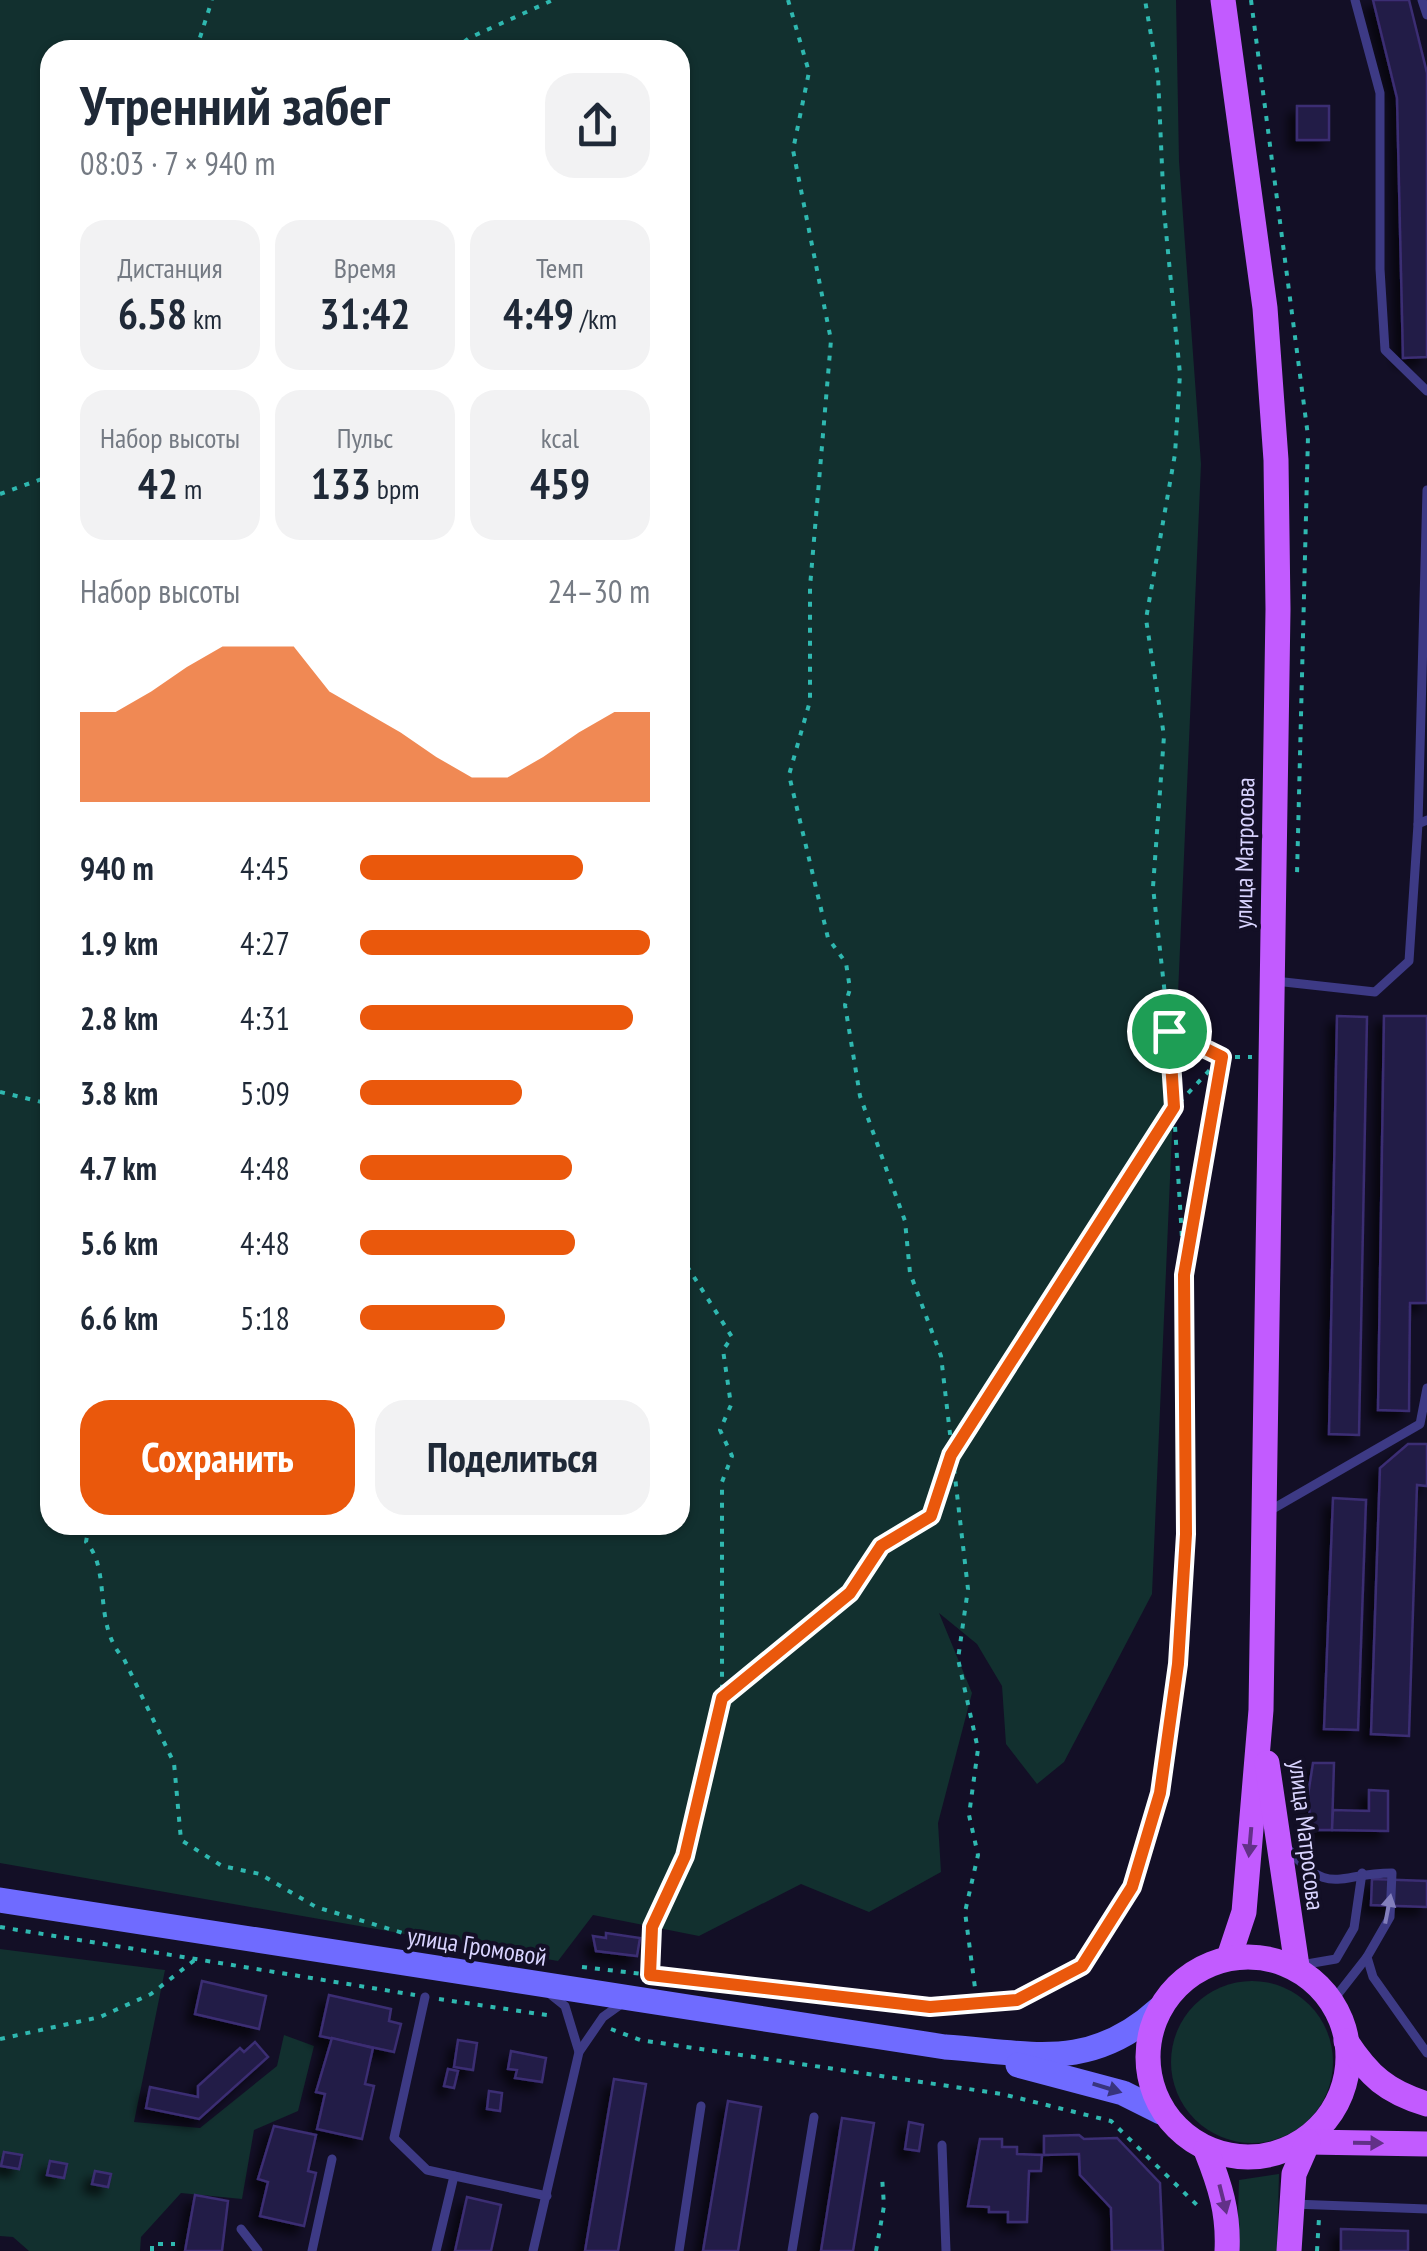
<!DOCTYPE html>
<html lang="ru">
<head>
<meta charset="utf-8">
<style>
  body { margin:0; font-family:"PT Sans Narrow",sans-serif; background:#f2f2f3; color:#1f2937; height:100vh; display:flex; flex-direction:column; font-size:38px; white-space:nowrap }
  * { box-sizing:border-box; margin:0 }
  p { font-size:32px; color:#747a83 }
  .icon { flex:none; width:55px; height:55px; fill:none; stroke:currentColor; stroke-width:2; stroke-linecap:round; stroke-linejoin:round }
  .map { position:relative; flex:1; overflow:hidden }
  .drawer { position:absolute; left:40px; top:40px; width:650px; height:1495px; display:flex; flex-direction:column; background:#fff; border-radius:30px; box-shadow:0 2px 8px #0004 }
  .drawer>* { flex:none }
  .pin { position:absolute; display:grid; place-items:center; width:85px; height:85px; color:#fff; margin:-42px; border:5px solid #fff; border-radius:50%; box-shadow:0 2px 10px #0007 }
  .round { display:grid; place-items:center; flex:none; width:105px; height:105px; border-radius:30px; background:#f2f2f3 }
  .head { display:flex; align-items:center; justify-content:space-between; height:170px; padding:0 40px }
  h1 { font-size:55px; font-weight:800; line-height:75px }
  .figures { display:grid; grid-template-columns:repeat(3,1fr); gap:15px; height:170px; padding:10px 40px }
  .figures div { display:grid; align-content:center; border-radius:25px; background:#f2f2f3; text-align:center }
  .figures b { font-size:42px; font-weight:800 }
  .figures small { font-size:28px; font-weight:400 }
  .figures p { font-size:28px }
  .chart { height:280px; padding:20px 40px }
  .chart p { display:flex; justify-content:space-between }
  .chart svg { width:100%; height:180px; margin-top:10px; fill:#ea580c; opacity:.7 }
  .action { display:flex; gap:20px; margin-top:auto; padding:20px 40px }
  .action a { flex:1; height:115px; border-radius:30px; background:#ea580c; color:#fff; font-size:40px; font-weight:800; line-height:115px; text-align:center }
  .action a+a { background:#f2f2f3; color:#1f2937 }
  ul { padding:0 40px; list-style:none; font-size:32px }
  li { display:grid; grid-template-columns:160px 120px 1fr; align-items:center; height:75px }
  li i { height:25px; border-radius:12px; background:#ea580c }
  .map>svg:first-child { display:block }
</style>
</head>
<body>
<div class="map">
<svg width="1427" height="2251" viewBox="0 0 1427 2251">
  <defs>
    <filter id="shadow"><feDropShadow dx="-8" dy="8" stdDeviation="5" flood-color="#0009"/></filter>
  </defs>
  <rect width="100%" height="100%" fill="#130f26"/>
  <g fill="#12302f" fill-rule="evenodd">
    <path d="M 0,0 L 1176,0 L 1179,161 L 1201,464 L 1152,1594 L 1064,1762 L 1037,1784 L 1006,1744 L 1002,1686 L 977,1644 L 939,1613 L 972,1693 L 938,1823 L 941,1872 L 869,1912 L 801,1884 L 699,1936 L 593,1915 L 558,1961 L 0,1863 ZM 50,50 L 680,50 L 680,1525 L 50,1525 Z"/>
    <polygon points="0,1949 165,1970 134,2122 200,2128 277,2066 284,2035 314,2046 298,2111 254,2130 242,2199 181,2193 141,2237 140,2251 29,2251 13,2237 0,2236"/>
    <circle cx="1252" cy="2062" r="81"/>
    <polygon points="1279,2174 1277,2251 1237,2251 1239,2180"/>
  </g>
  <g fill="#241b47" stroke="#3b2d73" stroke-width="2.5" filter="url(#shadow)">
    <polygon points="1373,0 1409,0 1427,73 1427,357 1403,358 1397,98"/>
    <rect x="1297" y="106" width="32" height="34"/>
    <polygon points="1337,1016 1367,1017 1359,1435 1329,1434"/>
    <polygon points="1384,1016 1427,1016 1427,1303 1410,1303 1409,1411 1378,1410"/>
    <polygon points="1408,1444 1427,1444 1427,1486 1417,1485 1409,1736 1371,1734 1380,1468"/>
    <polygon points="1333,1498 1366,1500 1358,1730 1324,1729"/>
    <polygon points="1313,1763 1334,1763 1332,1830 1311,1830 1308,1795"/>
    <polygon points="1369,1790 1388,1791 1388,1831 1332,1830 1333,1810 1369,1811"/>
    <polygon points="1372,1879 1427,1881 1427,1907 1371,1905"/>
    <polygon points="606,1933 640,1938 637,1956 596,1951 593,1936 606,1938"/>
    <polygon points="202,1981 266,1996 259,2029 195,2014"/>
    <polygon points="329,1995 391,2009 389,2021 401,2024 394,2052 320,2036"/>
    <polygon points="332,2038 373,2048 365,2084 374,2086 362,2139 317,2129 325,2094 316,2092"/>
    <polygon points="458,2040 477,2043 473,2070 454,2067"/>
    <polygon points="255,2042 268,2057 199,2119 146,2108 150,2087 198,2097 198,2086 240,2048 244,2052"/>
    <polygon points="511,2051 546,2058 542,2082 515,2078 517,2070 508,2069"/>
    <polygon points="448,2069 458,2071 454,2088 444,2086"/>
    <polygon points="614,2079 646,2084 618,2251 585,2251"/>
    <polygon points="489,2091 502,2093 500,2111 487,2109"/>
    <polygon points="728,2101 761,2107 738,2251 703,2251"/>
    <polygon points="842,2118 874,2123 853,2251 821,2251"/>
    <polygon points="909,2122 923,2125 919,2151 905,2149"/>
    <polygon points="274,2126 316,2135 308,2171 316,2173 304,2226 260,2216 268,2182 258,2179"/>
    <polygon points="1079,2135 1084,2139 1117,2138 1160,2183 1163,2251 1112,2251 1111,2208 1080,2175 1079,2154 1044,2155 1044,2136"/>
    <polygon points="980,2139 1002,2139 1002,2147 1017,2147 1017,2154 1042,2155 1041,2171 1029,2171 1027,2222 1008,2222 1008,2212 989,2212 989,2207 968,2206"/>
    <polygon points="4,2152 22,2155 19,2169 1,2166"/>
    <polygon points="50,2161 67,2164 64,2178 47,2175"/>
    <polygon points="95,2171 111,2174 108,2187 92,2184"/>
    <polygon points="195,2195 228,2201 222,2251 185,2251"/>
    <polygon points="467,2197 501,2205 491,2251 455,2251"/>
    <polygon points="1341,2229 1408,2231 1408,2251 1341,2251"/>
  </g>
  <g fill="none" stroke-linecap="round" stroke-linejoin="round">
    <g stroke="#2fb8b0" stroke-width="4" stroke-dasharray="5 8" stroke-linecap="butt">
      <polyline points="788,0 809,72 793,150 831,340 810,587 810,701 789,775 828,938 846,963 850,989 845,1005 860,1096 905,1221 910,1273 941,1356 968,1589 958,1659 978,1749 969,1815 978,1855 965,1912 977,2003"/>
      <polyline points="1251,0 1308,436 1297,875"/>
      <polyline points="196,50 212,0"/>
      <polyline points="454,50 469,38 553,0"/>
      <polyline points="0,494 50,476"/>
      <polyline points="1169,1031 1222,1057 1186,1265"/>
      <polyline points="1222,1057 1252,1057"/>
      <polyline points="0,1092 50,1104"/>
      <polyline points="680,1255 732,1337 723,1350 731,1405 720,1430 732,1456 722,1482 722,1698"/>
      <path d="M 89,1525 L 86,1542 C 112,1570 92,1625 124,1659 L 174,1763 L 181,1840 L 222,1866 L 260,1874 L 316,1907 L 413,1936 L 417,1944"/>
      <polyline points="0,1927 415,1995"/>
      <polyline points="582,1967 930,2007 1017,2000 1082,1965 1132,1887 1160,1793 1178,1664 1186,1533 1186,1301 1169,1031 1153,887 1164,736 1146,619 1175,454 1180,374 1164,211 1158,76 1145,0"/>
      <polyline points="650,1975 652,1927 685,1856 722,1698 850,1593 881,1546 931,1516 951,1455 1175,1107 1222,1057 1213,1066"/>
      <polyline points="439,1999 553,2016"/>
      <polyline points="611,2029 640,2040 1002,2094 1111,2121 1201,2209"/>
      <polyline points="0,2039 100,2017 151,1994 196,1959"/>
      <polyline points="152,2251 152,2244 175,2244"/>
      <polyline points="876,2251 884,2206 882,2176"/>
      <polyline points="1317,2251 1319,2218"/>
    </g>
    <g stroke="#3d3a85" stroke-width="9">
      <polyline points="1355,0 1380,93 1380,269 1385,350 1427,391"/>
      <polyline points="1422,0 1427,15"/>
      <polyline points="1418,824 1427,490"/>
      <polyline points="1275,981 1375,992 1409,961 1418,824 1427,820"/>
      <polyline points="1269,1511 1420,1424 1427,1388"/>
      <path d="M 1288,1849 C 1331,1898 1337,1873 1392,1873 L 1390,1917 L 1367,1957 L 1373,1977 L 1427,2053"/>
      <polyline points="1301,1965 1336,1959 1354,1928 1362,1873"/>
      <polyline points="550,1994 565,2006 579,2052"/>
      <polyline points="425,1997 394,2138 427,2170 547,2196"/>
      <polyline points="1331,2003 1367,1957"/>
      <polyline points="942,2145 946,2251"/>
      <polyline points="1293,2204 1427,2209"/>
      <polyline points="241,2229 258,2251"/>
      <polyline points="312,2251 332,2159"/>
      <polyline points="436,2251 454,2176"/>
      <polyline points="533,2251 579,2052 603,2017 624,2002"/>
      <polyline points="679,2251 701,2106"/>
      <polyline points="792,2251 814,2117"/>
    </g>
    <g stroke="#6f6bff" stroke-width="25">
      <path d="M 0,1900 L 945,2047 C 1031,2053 1090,2072 1159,2009"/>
      <polyline points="1018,2065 1123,2093 1161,2112"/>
    </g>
    <g stroke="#c25bff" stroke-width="25">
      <polyline points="1223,0 1265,308 1276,460 1278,609 1261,1710 1244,1912 1229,1957"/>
      <polyline points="1267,1763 1297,1966"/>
      <circle cx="1248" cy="2057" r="100"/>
      <path d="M 1346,2041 C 1369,2076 1387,2092 1427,2104"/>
      <polyline points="1308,2142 1427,2144"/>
      <path d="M 1206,2150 C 1220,2185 1229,2213 1227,2251"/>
      <polyline points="1289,2251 1294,2174 1308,2142"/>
    </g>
  </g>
  <defs><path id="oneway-solid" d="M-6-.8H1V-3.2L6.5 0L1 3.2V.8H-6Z" transform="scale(2.5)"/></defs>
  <g fill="#623188">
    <use href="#oneway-solid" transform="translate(1250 1842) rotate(95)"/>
    <use href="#oneway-solid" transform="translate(1368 2143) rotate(1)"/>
    <use href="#oneway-solid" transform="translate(1223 2199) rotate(76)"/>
  </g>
  <use fill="#837fbc" href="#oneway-solid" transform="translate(1388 1909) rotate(-79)"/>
  <use fill="#38347d" href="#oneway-solid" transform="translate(1107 2088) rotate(17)"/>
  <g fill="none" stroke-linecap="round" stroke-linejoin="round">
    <defs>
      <polygon id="route" points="1169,1031 1222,1057 1184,1275 1186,1534 1178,1664 1160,1793 1132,1887 1082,1966 1017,2000 930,2007 650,1975 652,1927 685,1856 722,1698 850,1593 881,1546 931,1516 951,1455 1174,1107"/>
    </defs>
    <use href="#route" stroke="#fff" stroke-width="20"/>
    <use href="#route" stroke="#ea580c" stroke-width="12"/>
  </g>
  <g text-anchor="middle" stroke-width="8" stroke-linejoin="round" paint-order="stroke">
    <g font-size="25" fill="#d9d4ff" stroke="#130f26">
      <text transform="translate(1244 853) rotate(-89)" y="9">улица Матросова</text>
      <text transform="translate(1307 1835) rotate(83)" y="9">улица Матросова</text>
      <text transform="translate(477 1946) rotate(9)" y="9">улица Громовой</text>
    </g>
  </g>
</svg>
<div class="pin" style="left:1169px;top:1031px;background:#1e9e55"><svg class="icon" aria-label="arrive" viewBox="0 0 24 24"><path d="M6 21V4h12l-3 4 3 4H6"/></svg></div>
<section class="drawer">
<div class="head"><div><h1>Утренний забег</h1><p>08:03 · 7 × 940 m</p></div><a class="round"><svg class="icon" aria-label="share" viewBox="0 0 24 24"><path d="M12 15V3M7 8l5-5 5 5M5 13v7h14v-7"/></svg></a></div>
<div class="figures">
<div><p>Дистанция</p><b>6.58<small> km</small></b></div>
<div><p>Время</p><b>31:42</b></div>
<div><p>Темп</p><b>4:49<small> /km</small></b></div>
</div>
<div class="figures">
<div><p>Набор высоты</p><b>42<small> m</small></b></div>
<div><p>Пульс</p><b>133<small> bpm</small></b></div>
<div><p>kcal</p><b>459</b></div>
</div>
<div class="chart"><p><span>Набор высоты</span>24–30 m</p>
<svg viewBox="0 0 160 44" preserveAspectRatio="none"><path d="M0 44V22L10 22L20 17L30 11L40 6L50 6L60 6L70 17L80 22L90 27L100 33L110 38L120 38L130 33L140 27L150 22L160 22V44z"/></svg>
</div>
<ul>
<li><b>940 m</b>4:45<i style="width:77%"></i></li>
<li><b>1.9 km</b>4:27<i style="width:100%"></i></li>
<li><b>2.8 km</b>4:31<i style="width:94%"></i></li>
<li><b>3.8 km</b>5:09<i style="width:56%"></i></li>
<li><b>4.7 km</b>4:48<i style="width:73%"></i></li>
<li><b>5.6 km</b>4:48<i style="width:74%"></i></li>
<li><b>6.6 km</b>5:18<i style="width:50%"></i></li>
</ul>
<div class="action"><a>Сохранить</a><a>Поделиться</a></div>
</section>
</div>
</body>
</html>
